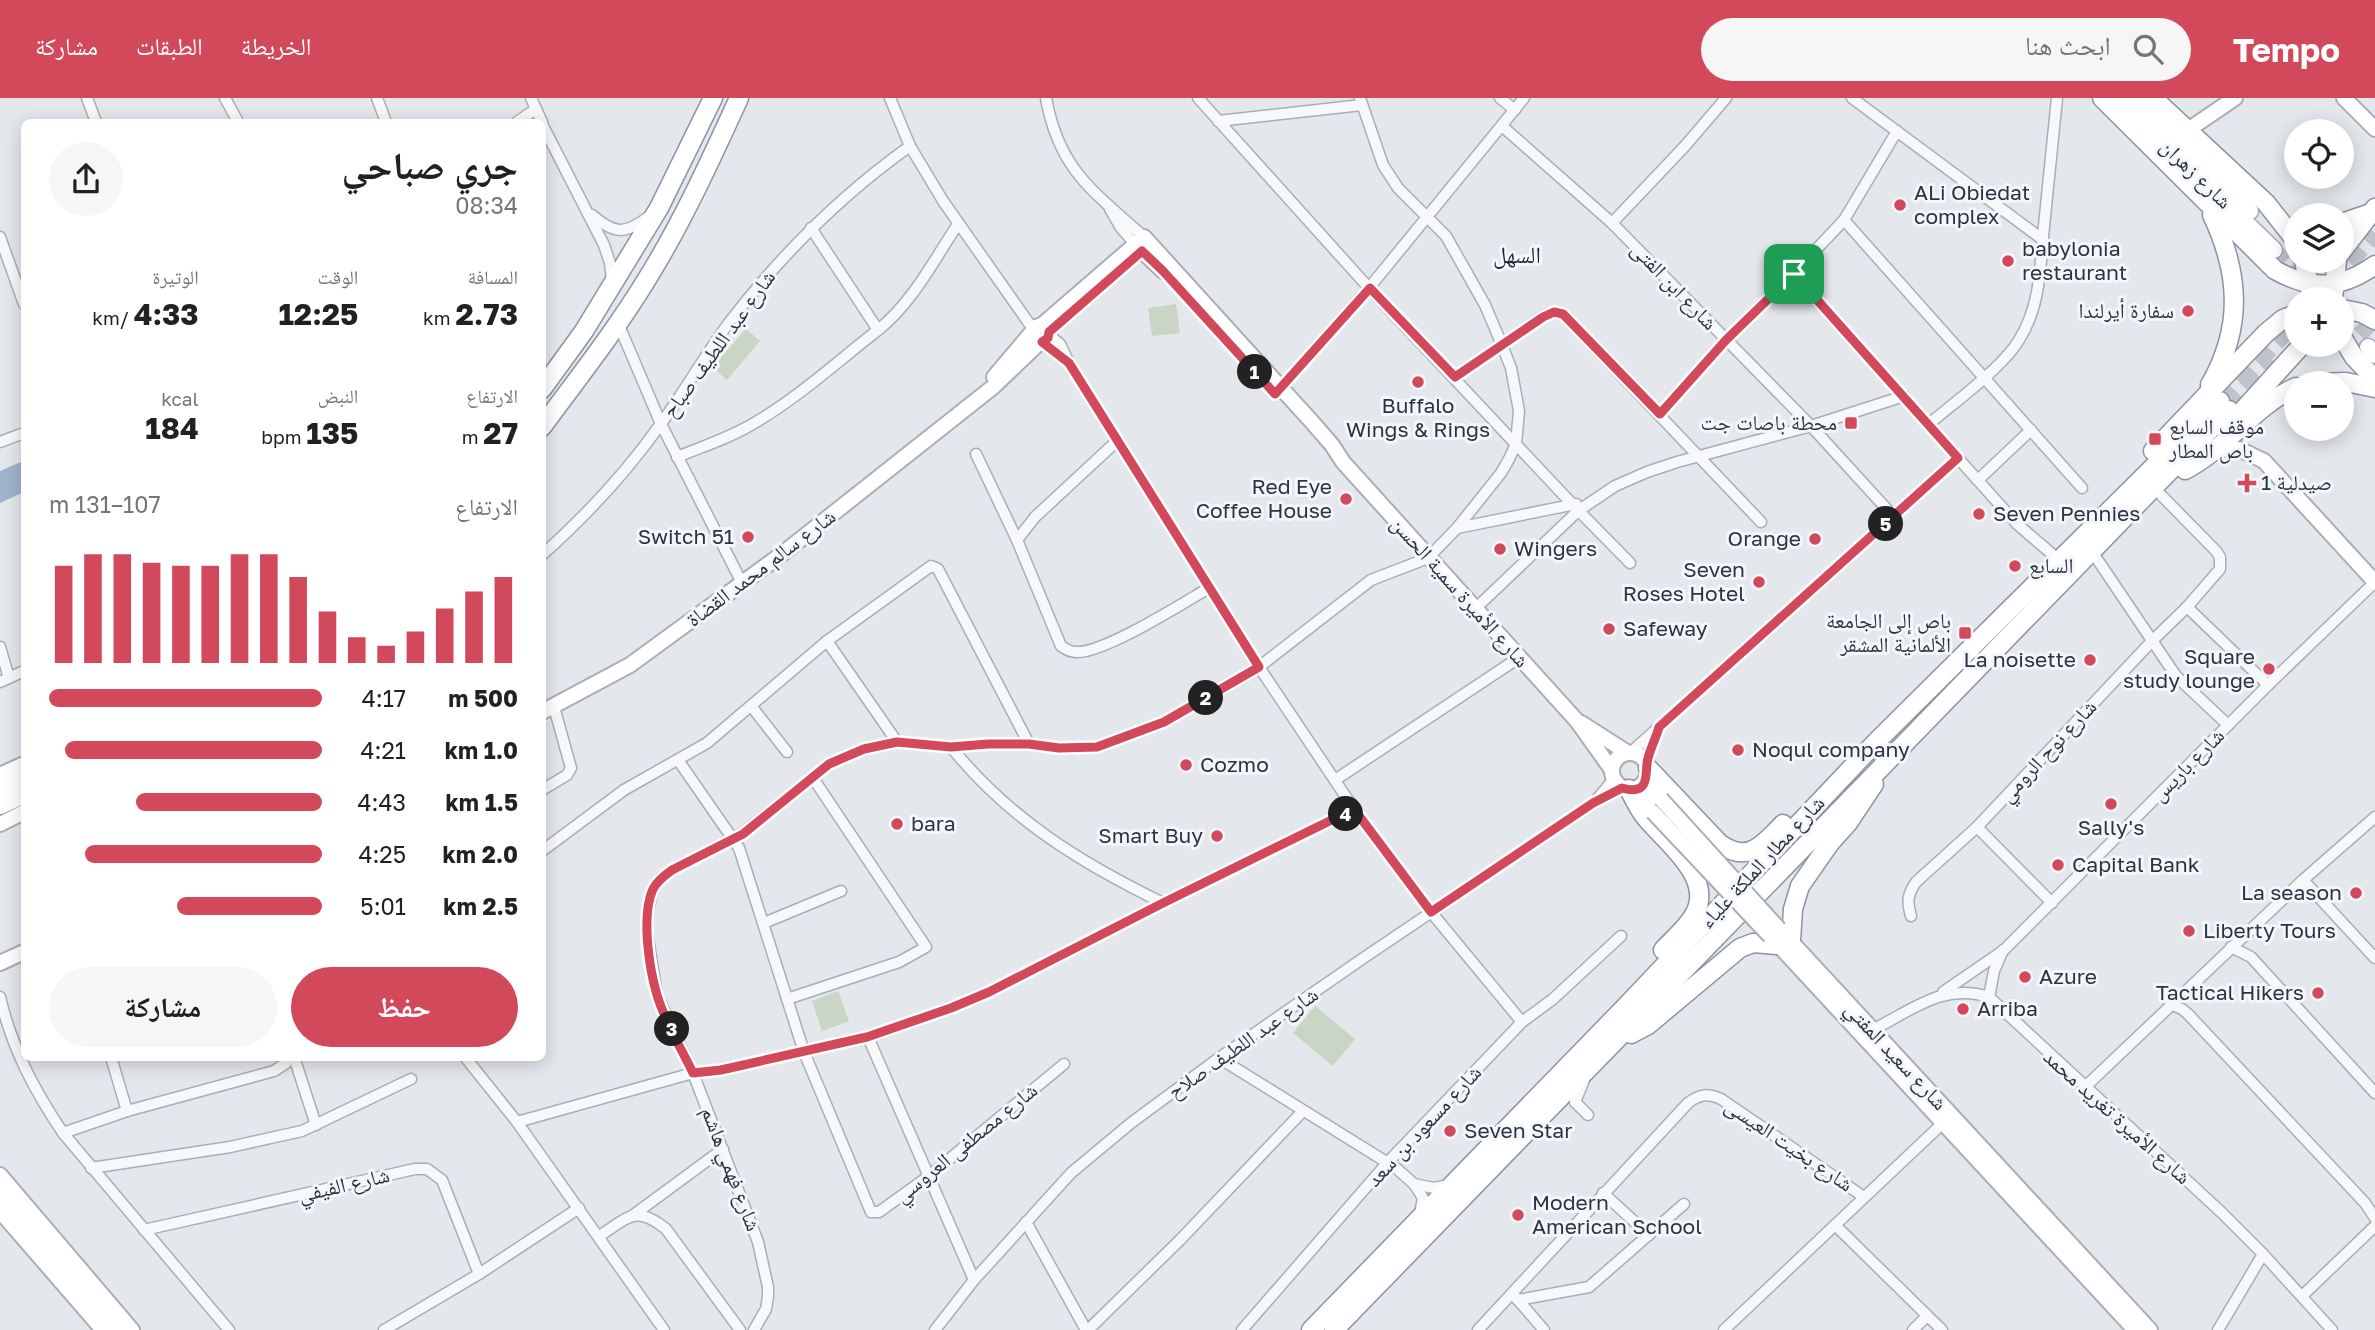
<!DOCTYPE html>
<html lang="ar">
<head>
<meta charset="utf-8">
<style>
  body { margin:0; font-family:"Golos Text","Noto Naskh Arabic",sans-serif; background:#f6f6f6; color:#202124; direction:rtl; height:100vh; display:flex; flex-direction:column; font-size:26px; white-space:nowrap }
  * { box-sizing:border-box; margin:0 }
  p { font-size:23px; color:#757577 }
  .icon { flex:none; width:38px; height:38px; fill:none; stroke:currentColor; stroke-width:2; stroke-linecap:round; stroke-linejoin:round }
  .map { position:relative; flex:1; overflow:hidden; direction:ltr }
  .panel { position:absolute; left:21px; top:21px; width:525px; height:942px; display:flex; flex-direction:column; background:#fff; border-radius:10px; box-shadow:0 4px 18px #0003; direction:rtl }
  .panel>* { flex:none }
  .tools { position:absolute; left:2284px; top:21px; display:grid; gap:14px }
  .tools a { display:grid; place-items:center; width:70px; height:70px; border-radius:50%; background:#fff; box-shadow:0 4px 18px #0003; font-size:35px }
  .pin { position:absolute; display:grid; place-items:center; width:60px; height:60px; color:#fff; margin:-30px; border-radius:14px; box-shadow:0 4px 10px #0006 }
  .km { position:absolute; width:35px; height:35px; margin:-18px; border-radius:50%; background:#222; color:#fff; font-size:19px; line-height:35px; text-align:center }
  .round { display:grid; place-items:center; flex:none; width:74px; height:74px; border-radius:37px; background:#f6f6f6 }
  .summary { display:flex; align-items:center; justify-content:space-between; height:119px; padding:0 28px }
  h1 { font-size:38px; font-weight:700; line-height:52px }
  .figures { display:grid; grid-template-columns:repeat(3,1fr); gap:10px; height:119px; padding:7px 28px }
  .figures div { display:grid; align-content:center }
  .figures b { font-size:30px; font-weight:700 }
  .figures small { font-size:19px; font-weight:400 }
  .figures p { font-size:19px }
  .chart { height:196px; padding:14px 28px }
  .chart p { display:flex; justify-content:space-between }
  .chart svg { width:100%; height:126px; margin-top:7px; stroke:#d1495b; stroke-width:6 }
  .primary-button { display:flex; gap:14px; margin-top:auto; padding:14px 28px }
  .primary-button a { flex:1; height:80px; border-radius:42px; background:#d1495b; color:#fff; font-size:28px; font-weight:700; line-height:80px; text-align:center }
  .primary-button a+a { background:#f6f6f6; color:#202124 }
  ul { padding:0 28px; list-style:none; font-size:23px }
  li { display:grid; grid-template-columns:112px 84px 1fr; align-items:center; height:52px }
  li i { height:18px; border-radius:9px; background:#d1495b }
  header { display:flex; align-items:center; gap:42px; box-sizing:border-box; height:98px; padding:0 35px; background:#d1495b; color:#fff }
  header strong { font-size:33px }
  nav { display:flex; gap:38px; margin-inline-start:auto; font-size:24px }
  .search { width:490px; height:63px; background:#f6f6f6; display:flex; align-items:center; gap:18px; box-sizing:border-box; padding:0 24px; border-radius:38px; color:#757577; font-size:26px }
  .map>svg:first-child { display:block }
</style>
</head>
<body>
<header>
<strong>Tempo</strong>
<div class="search"><svg class="icon" aria-label="search" viewBox="0 0 24 24"><circle cx="10" cy="10" r="6"/><path d="M15 15l6 6"/></svg>ابحث هنا</div>
<nav><a>الخريطة</a><a>الطبقات</a><a>مشاركة</a></nav>
</header>
<div class="map">
<svg width="2375" height="1232" viewBox="0 0 2375 1232">
  <rect width="100%" height="100%" fill="#e4e7ec"/>
  <g fill="#c9d6c5">
    <polygon points="1176,206 1180,235 1152,238 1148,210"/>
    <polygon points="746,231 760,243 727,282 712,269"/>
    <polygon points="838,893 849,923 822,933 812,903"/>
    <polygon points="1315,908 1355,941 1333,968 1293,935"/>
  </g>
  <polygon fill="#9fb4cc" points="21,364 24,371 24,394 0,405 0,373"/>
  <g fill="none" stroke-linecap="round" stroke-linejoin="round">
    <g stroke="#bfc3cb" stroke-width="16" stroke-dasharray="16 8" stroke-linecap="butt">
      <polyline points="2274,152 2322,201"/>
      <polyline points="2343,208 2375,241"/>
    </g>
    <g stroke="#bfc3cb" stroke-width="18" stroke-dasharray="18 9" stroke-linecap="butt">
      <polyline points="2331,184 2375,135"/>
      <polyline points="2220,303 2296,223"/>
      <polyline points="2229,312 2275,264"/>
    </g>
    <defs>
      <g id="street">
        <polyline points="87,0 96,24"/>
        <polyline points="225,0 238,24"/>
        <polyline points="377,0 386,24"/>
        <polyline points="531,0 542,24"/>
        <polyline points="890,0 910,48 943,103 1033,231"/>
        <path d="M 1046,0 C 1059,72 1093,93 1144,139"/>
        <polyline points="1198,0 1369,190 1573,407 1630,465"/>
        <polyline points="1500,0 1515,12"/>
        <polyline points="1852,0 2042,141"/>
        <polyline points="1218,23 1362,7"/>
        <polyline points="517,24 536,11"/>
        <polyline points="542,26 604,147 610,165 612,183"/>
        <polyline points="1502,28 1612,125 1811,328 1894,419"/>
        <polyline points="1110,111 1121,130 1136,147"/>
        <path d="M 592,117 C 614,136 625,137 648,119"/>
        <polyline points="1844,122 2082,390"/>
        <polyline points="1612,125 1685,48 1726,0"/>
        <polyline points="0,139 24,206"/>
        <polyline points="1793,176 2017,426 2052,456"/>
        <polyline points="618,225 661,326 742,485"/>
        <path d="M 878,232 C 913,204 934,162 958,126"/>
        <polyline points="1049,237 1060,246 1069,265 1255,563 1354,711 1431,814 1522,924"/>
        <polyline points="1042,244 1066,263"/>
        <polyline points="1455,279 1543,218 1554,214 1563,216 1761,424"/>
        <polyline points="1275,296 1369,190 1524,0"/>
        <polyline points="1660,316 1726,242 1793,176 1844,122 1897,33"/>
        <path d="M 1929,326 C 1955,304 2002,270 2019,242 C 2041,207 2040,168 2044,128 C 2048,85 2053,43 2057,0"/>
        <path d="M 1117,343 L 1035,419 L 1017,442 L 1061,548 C 1066,551 1069,554 1076,554 C 1103,556 1183,505 1209,490"/>
        <polyline points="0,344 24,335"/>
        <polyline points="976,356 1017,442"/>
        <path d="M 677,359 C 704,348 732,339 756,324 C 800,298 838,263 878,232 L 811,130"/>
        <polyline points="1978,382 2031,332"/>
        <polyline points="1457,430 1576,406"/>
        <path d="M 542,457 C 587,417 625,376 660,327 C 684,294 704,259 728,226 C 780,158 840,98 910,48"/>
        <polyline points="2097,461 2176,578 2228,627"/>
        <polyline points="2187,509 2268,587"/>
        <polyline points="1476,510 1578,413 1615,388 1647,374 1677,364 1811,328 1904,298"/>
        <polyline points="827,543 897,644"/>
        <polyline points="0,549 9,580"/>
        <polyline points="0,584 24,573"/>
        <polyline points="752,609 787,654"/>
        <path d="M 951,649 C 1009,721 1081,765 1163,805"/>
        <polyline points="1630,655 1958,360"/>
        <polyline points="678,662 739,750 804,954 871,1114 879,1114 929,1078 1064,966"/>
        <polyline points="1646,664 1659,629"/>
        <polyline points="1335,682 1520,559"/>
        <polyline points="542,692 567,677 571,670 554,609"/>
        <polyline points="1598,700 1614,681"/>
        <polyline points="1977,729 2052,805"/>
        <polyline points="542,753 624,692 707,645 827,543 931,468 938,471 1029,646"/>
        <polyline points="2303,782 2375,860"/>
        <path d="M 1911,818 C 1907,804 1907,797 1916,784 L 1977,729 L 2153,542 L 2187,509 L 2220,471 L 2220,459 L 2216,453 L 2161,397"/>
        <polyline points="764,825 841,793"/>
        <polyline points="2231,849 2251,859 2375,995"/>
        <polyline points="1943,894 2004,852 2268,587 2375,484"/>
        <path d="M 0,899 C 12,950 34,992 63,1035 L 229,1232"/>
        <polyline points="1989,899 1994,873 2003,852"/>
        <polyline points="787,901 899,864 926,849 813,680"/>
        <polyline points="2170,906 2182,911 2188,916 2365,1105 2375,1120"/>
        <path d="M 1872,932 C 1911,913 1943,884 1989,899 L 2221,1114 L 2263,1156 L 2332,1232"/>
        <polyline points="868,939 974,1182"/>
        <polyline points="111,959 127,1013"/>
        <polyline points="294,959 316,1027"/>
        <polyline points="465,959 517,1024 664,1232"/>
        <polyline points="1219,960 1396,1070 1414,1086 1423,1100 1420,1116"/>
        <polyline points="2085,989 2303,782 2375,719"/>
        <polyline points="1575,1004 1584,982"/>
        <polyline points="1575,1004 1588,1017"/>
        <polyline points="517,1024 693,975 721,972 868,939 951,910 989,894 1163,805 1354,711"/>
        <polyline points="63,1035 127,1013 274,973 286,965 289,959"/>
        <polyline points="91,1070 230,1049 302,1033 411,981"/>
        <polyline points="1414,1086 1434,1090 1448,1087"/>
        <polyline points="1603,1095 1649,1137"/>
        <polyline points="632,1118 723,1051"/>
        <polyline points="1026,1124 1086,1232"/>
        <polyline points="1836,1128 1942,1232"/>
        <polyline points="144,1132 415,1071 427,1071 442,1082 479,1176"/>
        <path d="M 599,1138 C 628,1120 635,1106 666,1131 L 740,1232"/>
        <polyline points="1512,1196 1518,1202 1589,1189 1684,1106"/>
        <polyline points="2302,1198 2375,1128"/>
        <polyline points="1518,1202 1544,1232"/>
        <polyline points="384,1232 479,1176 579,1110"/>
        <polyline points="754,1232 766,1211 768,1199 768,1189 758,1144 693,975 657,897 647,834 647,818 653,790 661,780 672,772 743,735 829,666 864,651 897,644 951,649 988,646 1029,646 1059,650 1097,649 1164,624 1259,569 1371,482 1428,460 1457,430 1501,375 1509,361 1516,346 1519,313 1511,270 1502,247 1485,207 1446,138 1398,90 1383,67 1360,0"/>
        <polyline points="935,1232 974,1182 1071,1075 1131,1025 1219,960 1362,861 1593,705 1622,690"/>
        <polyline points="1088,1232 1180,1142 1303,1013"/>
        <polyline points="1242,1232 1388,1064 1522,924 1553,901 1621,838"/>
        <path d="M 1478,1232 L 1688,1005 C 1700,996 1708,995 1721,1001 L 1864,1099"/>
        <polyline points="1724,1232 1943,1025"/>
        <polyline points="1913,1232 1927,1218"/>
        <polyline points="2218,1232 2263,1156"/>
      </g>
      <g id="secondary">
        <polyline points="2344,0 2375,31"/>
        <polyline points="2188,32 2235,0"/>
        <polyline points="1136,147 1163,173"/>
        <polyline points="1042,227 1144,139 1312,324 1332,347 1343,364 1577,623 1612,672"/>
        <polyline points="994,279 1032,234"/>
        <polyline points="2219,351 2239,351 2264,363 2375,484"/>
        <polyline points="542,614 630,567 782,456 993,289 1040,244 1048,240 1049,234 1042,227 1036,229 1032,234 1034,241 1040,244"/>
        <polyline points="1581,625 1628,655"/>
        <circle cx="1630" cy="673" r="18"/>
        <polyline points="0,677 24,666"/>
        <polyline points="1647,680 1661,701"/>
        <polyline points="1638,690 1653,714"/>
        <polyline points="0,726 24,714"/>
        <polyline points="1785,837 2150,1232"/>
        <polyline points="1771,839 2135,1232"/>
        <polyline points="0,865 24,854"/>
        <polyline points="0,1077 132,1232"/>
        <polyline points="0,1113 103,1232"/>
      </g>
      <g id="primary">
        <polyline points="2118,0 2274,152"/>
        <polyline points="2137,0 2250,113"/>
        <polyline points="2368,249 2375,257"/>
      </g>
      <g id="highway">
        <path d="M 2102,0 L 2275,172 C 2312,193 2341,191 2375,167"/>
        <polyline points="2153,0 2266,105 2296,143"/>
        <polyline points="2342,125 2368,116"/>
        <polyline points="2342,153 2375,110"/>
        <polyline points="2304,163 2312,201"/>
        <polyline points="2333,201 2337,163"/>
        <polyline points="2342,211 2362,215 2375,222"/>
        <polyline points="2342,239 2354,259 2375,281"/>
        <polyline points="2314,285 2346,284 2375,290"/>
        <path d="M 2210,287 C 2243,229 2240,176 2212,117"/>
        <polyline points="542,291 584,233 659,110 713,0"/>
        <path d="M 542,329 C 578,280 616,232 647,181 C 683,123 711,61 739,0"/>
        <polyline points="2225,332 2302,247"/>
        <polyline points="2153,353 2266,235 2283,221 2296,216"/>
        <path d="M 2185,372 C 2227,350 2254,308 2296,289"/>
        <path d="M 1648,670 L 1720,746 C 1749,766 1763,746 1783,726"/>
        <polyline points="0,689 24,677"/>
        <path d="M 1629,691 C 1634,701 1639,712 1646,720 C 1666,744 1714,780 1695,815 C 1688,829 1673,841 1663,852"/>
        <polyline points="0,707 24,696"/>
        <polyline points="1791,843 1793,811 1800,788 1830,745 1848,725 1874,686"/>
        <polyline points="1631,936 1648,927 1740,850 1753,845 1777,847"/>
        <polyline points="0,1095 115,1232"/>
        <polyline points="1311,1232 1628,906 1877,643 2220,303"/>
        <polyline points="1334,1232 2229,312"/>
      </g>
    </defs>
    <use href="#street" stroke="#a9aeb7" stroke-width="13"/>
    <use href="#secondary" stroke="#a9aeb7" stroke-width="18"/>
    <use href="#primary" stroke="#a3abb8" stroke-width="19"/>
    <use href="#highway" stroke="#8b94a3" stroke-width="21"/>
    <use href="#street" stroke="#f7f8fa" stroke-width="10"/>
    <use href="#secondary" stroke="#fff" stroke-width="14"/>
    <use href="#primary" stroke="#fff" stroke-width="16"/>
    <use href="#highway" stroke="#fff" stroke-width="18"/>
    <defs>
      <g id="secondary-bridge">
        <polyline points="1661,701 1779,831"/>
        <polyline points="1653,714 1770,838"/>
      </g>
    </defs>
    <use href="#secondary-bridge" stroke="#a9aeb7" stroke-width="18" stroke-linecap="butt"/>
    <use href="#secondary-bridge" stroke="#fff" stroke-width="14"/>
  </g>
  <g fill="none" stroke-linecap="round" stroke-linejoin="round">
    <defs>
      <path id="route" d="M 1142,153 L 1163,173 L 1275,296 L 1370,190 L 1455,279 L 1543,219 L 1554,214 L 1563,216 L 1660,316 L 1726,242 L 1794,176 L 1958,360 L 1659,629 C 1656,640 1651,649 1648,660 C 1644,672 1653,699 1622,690 L 1593,705 L 1431,814 L 1354,711 L 1163,805 L 989,894 L 951,910 L 867,939 L 721,972 L 693,975 C 681,950 665,924 657,897 C 649,870 641,817 653,791 C 657,783 665,777 672,772 L 743,736 L 829,666 L 864,651 L 897,644 L 951,649 L 988,646 L 1029,646 L 1059,650 L 1097,649 L 1164,624 L 1259,569 L 1069,265 L 1042,244 L 1048,240 L 1049,234 Z"/>
    </defs>
    <use href="#route" stroke="#fff" stroke-width="14"/>
    <use href="#route" stroke="#d1495b" stroke-width="9"/>
  </g>
  <g fill="#d1495b" stroke="#f4f6f9" stroke-width="2.5">
    <circle cx="1900" cy="107" r="7"/>
    <circle cx="2008" cy="163" r="7"/>
    <circle cx="2188" cy="213" r="7"/>
    <circle cx="1418" cy="284" r="7"/>
    <rect x="1844" y="318" width="14" height="14" rx="3.5"/>
    <rect x="2148" y="334" width="14" height="14" rx="3.5"/>
    <path d="M2243.5 374.5h7v7h7v7h-7v7h-7v-7h-7v-7h7z"/>
    <circle cx="1346" cy="401" r="7"/>
    <circle cx="1979" cy="416" r="7"/>
    <circle cx="748" cy="439" r="7"/>
    <circle cx="1815" cy="441" r="7"/>
    <circle cx="1500" cy="451" r="7"/>
    <circle cx="2015" cy="468" r="7"/>
    <circle cx="1759" cy="484" r="7"/>
    <circle cx="1609" cy="531" r="7"/>
    <rect x="1958" y="528" width="14" height="14" rx="3.5"/>
    <circle cx="2090" cy="562" r="7"/>
    <circle cx="2269" cy="571" r="7"/>
    <circle cx="1738" cy="652" r="7"/>
    <circle cx="1186" cy="667" r="7"/>
    <circle cx="2111" cy="706" r="7"/>
    <circle cx="897" cy="726" r="7"/>
    <circle cx="1217" cy="738" r="7"/>
    <circle cx="2058" cy="767" r="7"/>
    <circle cx="2356" cy="795" r="7"/>
    <circle cx="2189" cy="833" r="7"/>
    <circle cx="2025" cy="879" r="7"/>
    <circle cx="2318" cy="895" r="7"/>
    <circle cx="1963" cy="911" r="7"/>
    <circle cx="1450" cy="1033" r="7"/>
    <circle cx="1518" cy="1117" r="7"/>
  </g>
  <g text-anchor="middle" stroke-width="6" stroke-linejoin="round" paint-order="stroke">
    <g font-size="21" fill="#2b3445" stroke="#f4f6f9">
      <text transform="translate(2196 76) rotate(44)" y="7">شارع زهران</text>
      <text transform="translate(1674 188) rotate(46)" y="7">شارع ابن الفتى</text>
      <text transform="translate(719 246) rotate(-54)" y="7">شارع عبد اللطيف صباح</text>
      <text transform="translate(761 470) rotate(-37)" y="7">شارع سالم محمد القضاة</text>
      <text transform="translate(1460 494) rotate(48)" y="7">شارع الأميرة سمية الحسن</text>
      <text transform="translate(2048 653) rotate(-47)" y="7">شارع نوح الرومي</text>
      <text transform="translate(2188 667) rotate(-45)" y="7">شارع باريس</text>
      <text transform="translate(1762 764) rotate(-47)" y="7">شارع مطار الملكة علياء</text>
      <text transform="translate(1243 945) rotate(-35)" y="7">شارع عبد اللطيف صلاح</text>
      <text transform="translate(1896 958) rotate(47)" y="7">شارع سعيد المفتي</text>
      <text transform="translate(2117 1019) rotate(42)" y="7">شارع الأميرة تغريد محمد</text>
      <text transform="translate(1424 1028) rotate(-47)" y="7">شارع مسعود بن سعد</text>
      <text transform="translate(966 1045) rotate(-39)" y="7">شارع مصطفى العروسي</text>
      <text transform="translate(1789 1047) rotate(34)" y="7">شارع بخيت العيسى</text>
      <text transform="translate(731 1071) rotate(69)" y="7">شارع فهمي هاشم</text>
      <text transform="translate(344 1087) rotate(-13)" y="7">شارع الفيفي</text>
    </g>
    <g font-size="21" fill="#2b3445" stroke="#f4f6f9" text-anchor="start">
      <text x="1914" y="102">ALi Obiedat<tspan x="1914" dy="24">complex</tspan></text>
      <text x="2022" y="158">babylonia<tspan x="2022" dy="24">restaurant</tspan></text>
      <text x="2174" y="220" text-anchor="end">سفارة أيرلندا</text>
      <text x="1418" y="315" text-anchor="middle">Buffalo<tspan x="1418" dy="24">Wings &amp; Rings</tspan></text>
      <text x="1837" y="332" text-anchor="end">محطة باصات جت</text>
      <text x="2169" y="336">موقف السابع<tspan x="2169" dy="24">باص المطار</tspan></text>
      <text x="2261" y="392">صيدلية 1</text>
      <text x="1332" y="396" text-anchor="end">Red Eye<tspan x="1332" dy="24">Coffee House</tspan></text>
      <text x="1993" y="423">Seven Pennies</text>
      <text x="734" y="446" text-anchor="end">Switch 51</text>
      <text x="1801" y="448" text-anchor="end">Orange</text>
      <text x="1514" y="458">Wingers</text>
      <text x="2029" y="475">السابع</text>
      <text x="1745" y="479" text-anchor="end">Seven<tspan x="1745" dy="24">Roses Hotel</tspan></text>
      <text x="1951" y="530" text-anchor="end">باص إلى الجامعة<tspan x="1951" dy="24">الألمانية المشقر</tspan></text>
      <text x="1623" y="538">Safeway</text>
      <text x="2255" y="566" text-anchor="end">Square<tspan x="2255" dy="24">study lounge</tspan></text>
      <text x="2076" y="569" text-anchor="end">La noisette</text>
      <text x="1752" y="659">Noqul company</text>
      <text x="1200" y="674">Cozmo</text>
      <text x="911" y="733">bara</text>
      <text x="2111" y="737" text-anchor="middle">Sally's</text>
      <text x="1203" y="745" text-anchor="end">Smart Buy</text>
      <text x="2072" y="774">Capital Bank</text>
      <text x="2342" y="802" text-anchor="end">La season</text>
      <text x="2203" y="840">Liberty Tours</text>
      <text x="2039" y="886">Azure</text>
      <text x="2304" y="902" text-anchor="end">Tactical Hikers</text>
      <text x="1977" y="918">Arriba</text>
      <text x="1464" y="1040">Seven Star</text>
      <text x="1532" y="1112">Modern<tspan x="1532" dy="24">American School</tspan></text>
    </g>
    <g font-size="23" fill="#1d2536" stroke="#f4f6f9">
      <text x="1517" y="165">السهل</text>
    </g>
  </g>
</svg>
<div class="tools">
<a><svg class="icon" aria-label="locate" viewBox="0 0 24 24"><circle cx="12" cy="12" r="6"/><path d="M12 2v4M12 18v4M2 12h4M18 12h4"/></svg></a>
<a><svg class="icon" aria-label="layers" viewBox="0 0 24 24"><path d="M12 4l9 5-9 5-9-5zM3 14l9 5 9-5"/></svg></a>
<a>+</a>
<a>−</a>
</div>
<div class="pin" style="left:1794px;top:176px;background:#1e9e55"><svg class="icon" aria-label="arrive" viewBox="0 0 24 24"><path d="M6 21V4h12l-3 4 3 4H6"/></svg></div>
<b class="km" style="left:1255px;top:274px">1</b>
<b class="km" style="left:1206px;top:600px">2</b>
<b class="km" style="left:672px;top:931px">3</b>
<b class="km" style="left:1346px;top:716px">4</b>
<b class="km" style="left:1886px;top:426px">5</b>
<section class="panel">
<div class="summary"><div><h1>جري صباحي</h1><p>08:34</p></div><a class="round"><svg class="icon" aria-label="share" viewBox="0 0 24 24"><path d="M12 15V3M7 8l5-5 5 5M5 13v7h14v-7"/></svg></a></div>
<div class="figures">
<div><p>المسافة</p><b>2.73<small> km</small></b></div>
<div><p>الوقت</p><b>12:25</b></div>
<div><p>الوتيرة</p><b>4:33<small> /km</small></b></div>
</div>
<div class="figures">
<div><p>الارتفاع</p><b>27<small> m</small></b></div>
<div><p>النبض</p><b>135<small> bpm</small></b></div>
<div><p>kcal</p><b>184</b></div>
</div>
<div class="chart"><p><span>الارتفاع</span>107–131 m</p>
<svg viewBox="0 0 160 44" preserveAspectRatio="none"><path d="M5 44V10M15 44V6M25 44V6M35 44V9M45 44V10M55 44V10M65 44V6M75 44V6M85 44V14M95 44V26M105 44V35M115 44V38M125 44V33M135 44V25M145 44V19M155 44V14"/></svg>
</div>
<ul>
<li><b>500 m</b>4:17<i style="width:100%"></i></li>
<li><b>1.0 km</b>4:21<i style="width:94%"></i></li>
<li><b>1.5 km</b>4:43<i style="width:68%"></i></li>
<li><b>2.0 km</b>4:25<i style="width:87%"></i></li>
<li><b>2.5 km</b>5:01<i style="width:53%"></i></li>
</ul>
<div class="primary-button"><a>حفظ</a><a>مشاركة</a></div>
</section>
</div>
</body>
</html>
